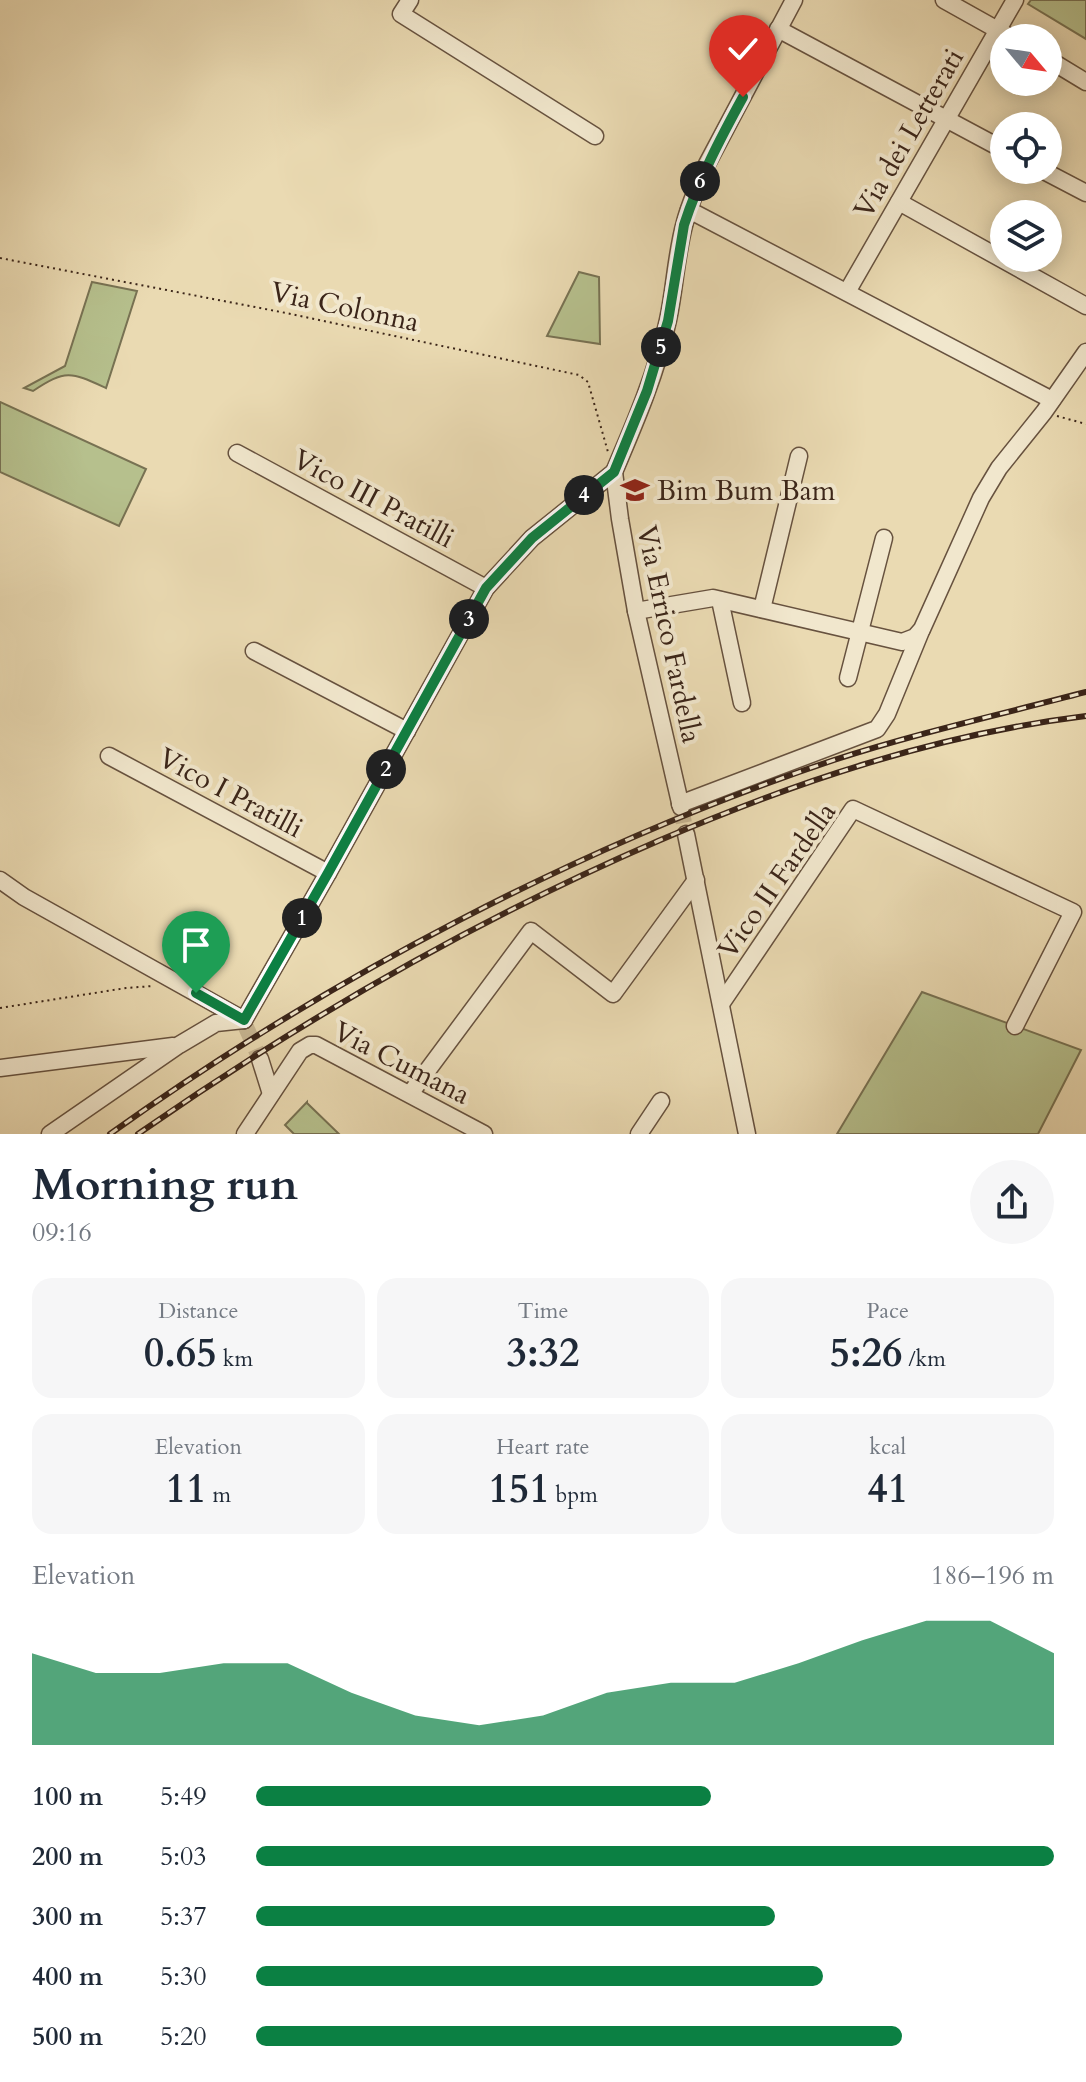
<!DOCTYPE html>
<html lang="en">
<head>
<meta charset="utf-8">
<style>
  body { margin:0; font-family:Cardo,serif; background:#f6f6f7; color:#1f2937; height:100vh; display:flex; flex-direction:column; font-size:30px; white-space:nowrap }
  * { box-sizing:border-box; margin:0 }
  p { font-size:26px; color:#747a83 }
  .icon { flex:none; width:44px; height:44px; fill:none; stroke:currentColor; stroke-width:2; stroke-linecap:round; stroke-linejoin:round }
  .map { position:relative; height:1134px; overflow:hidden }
  .details { display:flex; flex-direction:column; background:#fff; flex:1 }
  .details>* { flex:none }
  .needle { width:52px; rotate:119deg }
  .tools { position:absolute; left:990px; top:24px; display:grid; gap:16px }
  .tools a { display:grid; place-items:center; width:72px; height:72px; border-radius:50%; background:#fff; box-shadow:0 4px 20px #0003; font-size:40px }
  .pin { position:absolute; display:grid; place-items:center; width:68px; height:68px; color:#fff; margin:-82px -34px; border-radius:50% 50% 50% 0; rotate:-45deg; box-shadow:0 0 8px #0007 }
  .pin .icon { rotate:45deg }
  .km { position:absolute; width:40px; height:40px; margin:-20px; border-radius:50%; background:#222; color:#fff; font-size:22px; line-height:40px; text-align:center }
  .round { display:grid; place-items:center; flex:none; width:84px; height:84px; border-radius:42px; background:#f6f6f7 }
  .summary { display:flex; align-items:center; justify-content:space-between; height:136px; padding:0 32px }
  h1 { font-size:44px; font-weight:700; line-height:60px }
  .metrics { display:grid; grid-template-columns:repeat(3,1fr); gap:12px; height:136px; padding:8px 32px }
  .metrics div { display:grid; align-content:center; border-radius:20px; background:#f6f6f7; text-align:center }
  .metrics b { font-size:40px; font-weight:700 }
  .metrics small { font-size:22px; font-weight:400 }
  .metrics p { font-size:22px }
  .chart { height:224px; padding:16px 32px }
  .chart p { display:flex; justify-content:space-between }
  .chart svg { width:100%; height:144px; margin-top:8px; fill:#0b8043; opacity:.7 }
  ul { padding:0 32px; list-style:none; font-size:26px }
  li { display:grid; grid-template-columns:128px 96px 1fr; align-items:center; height:60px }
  li i { height:20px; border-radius:10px; background:#0b8043 }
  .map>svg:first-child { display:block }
</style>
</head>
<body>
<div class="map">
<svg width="1086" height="1134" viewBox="0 0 1086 1134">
  <rect width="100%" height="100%" fill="#eadab2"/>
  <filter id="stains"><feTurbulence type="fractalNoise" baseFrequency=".0025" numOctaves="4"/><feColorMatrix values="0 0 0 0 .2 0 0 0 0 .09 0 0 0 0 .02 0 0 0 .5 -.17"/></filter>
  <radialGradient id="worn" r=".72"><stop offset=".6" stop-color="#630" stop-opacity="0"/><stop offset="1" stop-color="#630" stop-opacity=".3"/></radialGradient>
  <g fill="#b6c08d" stroke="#787253" stroke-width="2">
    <polygon points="1031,0 1086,0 1086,39 1028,4"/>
    <polygon points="579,272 599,277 600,344 547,336"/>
    <path d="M 92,282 L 137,291 L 106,388 C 71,372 66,369 33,391 L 24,388 L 65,366 Z"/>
    <polygon points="0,402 146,469 119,526 0,472"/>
    <polygon points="922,992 1081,1050 1038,1134 837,1134"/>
    <polygon points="307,1102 307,1103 339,1134 294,1134 285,1125"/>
  </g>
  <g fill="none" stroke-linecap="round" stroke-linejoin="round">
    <g stroke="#c7b693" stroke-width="16" stroke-dasharray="16 8" stroke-linecap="butt">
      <polyline points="681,807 686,834"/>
      <polyline points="246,1027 260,1059"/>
    </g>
    <defs>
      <g id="minor">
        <polyline points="410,0 401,14 595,136"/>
        <polyline points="944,0 1012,38"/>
        <polyline points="778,29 1004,150"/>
        <polyline points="1048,59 1086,82"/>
        <polyline points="1042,170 1086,193"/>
        <polyline points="899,202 1086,306"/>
        <polyline points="689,210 1052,400"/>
        <polyline points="847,292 1015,0"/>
        <polyline points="237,453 486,588"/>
        <path d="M 614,472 C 635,423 657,372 668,320 C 675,288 676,254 685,222 C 690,203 699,183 707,164 L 794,0"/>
        <polyline points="614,472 620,519 636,611 681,807"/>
        <polyline points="720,600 742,703"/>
        <polyline points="762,609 799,456"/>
        <polyline points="636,611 713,598 902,642 915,637 922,629 981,498 999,468 1044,412 1086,352"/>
        <polyline points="254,651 407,731"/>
        <polyline points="848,678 884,538"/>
        <polyline points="109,756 328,873"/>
        <polyline points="680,804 877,729 887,714 921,631"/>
        <polyline points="686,834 747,1134"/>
        <polyline points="0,880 24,897 244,1020"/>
        <polyline points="721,1004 853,809 1073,912 1015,1026"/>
        <polyline points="244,1020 328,873 486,588 532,538 614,472"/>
        <polyline points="260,1059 271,1094"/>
        <polyline points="0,1068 173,1046"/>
        <polyline points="410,1094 531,931 613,994 696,880"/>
        <polyline points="50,1134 179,1045 216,1023 244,1020"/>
        <polyline points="245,1134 300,1051 310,1045 316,1045 484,1134"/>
        <polyline points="639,1134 661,1101"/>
      </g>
    </defs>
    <use href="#minor" stroke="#67523f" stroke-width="19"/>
    <g stroke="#3b2519" stroke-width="2" stroke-dasharray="2 4" stroke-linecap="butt">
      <polyline points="0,258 286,313 579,375 588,382 608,452"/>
      <polyline points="1057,416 1086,424"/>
      <polyline points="0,1008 126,988 153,986"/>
    </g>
    <use href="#minor" stroke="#f1e7cd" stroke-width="16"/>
    <defs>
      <g id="rail">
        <path d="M 110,1134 C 327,979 582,844 834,760 C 917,733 1002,714 1086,692"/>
        <path d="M 138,1134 C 302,1020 475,920 658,841 C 795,782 938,734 1086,716"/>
      </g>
    </defs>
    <use href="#rail" stroke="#3b2519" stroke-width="6"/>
    <use href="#rail" stroke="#f1e7cd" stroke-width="3" stroke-dasharray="9" stroke-linecap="butt"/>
  </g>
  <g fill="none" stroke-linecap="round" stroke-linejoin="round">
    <defs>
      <path id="route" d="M 196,993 L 244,1020 L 328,873 L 486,588 L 532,538 L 614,472 L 647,391 L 668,321 L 684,225 C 699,179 720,139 743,97"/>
    </defs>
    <use href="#route" stroke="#fff" stroke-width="16"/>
    <use href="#route" stroke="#0b8043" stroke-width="10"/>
  </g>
  <defs>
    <symbol id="school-bare" viewBox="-9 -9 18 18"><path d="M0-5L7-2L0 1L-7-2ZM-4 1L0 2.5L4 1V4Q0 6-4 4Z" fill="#8f2418" stroke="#f1e7cd" stroke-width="2.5" paint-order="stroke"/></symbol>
  </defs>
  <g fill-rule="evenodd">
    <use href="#school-bare" x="615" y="470" width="40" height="40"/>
  </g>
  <g text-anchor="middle" stroke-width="8" stroke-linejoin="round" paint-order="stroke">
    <g font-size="28" fill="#3b2519" stroke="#f1e7cd">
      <text transform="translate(908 133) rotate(-60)" y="10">Via dei Letterati</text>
      <text transform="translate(345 306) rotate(12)" y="10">Via Colonna</text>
      <text transform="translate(374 498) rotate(28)" y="10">Vico III Pratilli</text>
      <text transform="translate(670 634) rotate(78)" y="10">Via Errico Fardella</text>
      <text transform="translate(231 792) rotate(28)" y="10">Vico I Pratilli</text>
      <text transform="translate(776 880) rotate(-55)" y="10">Vico II Fardella</text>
      <text transform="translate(402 1062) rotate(27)" y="10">Via Cumana</text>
    </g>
    <g font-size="28" fill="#3b2519" stroke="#f1e7cd" text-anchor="start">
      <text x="657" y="500">Bim Bum Bam</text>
    </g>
  </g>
  <rect width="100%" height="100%" filter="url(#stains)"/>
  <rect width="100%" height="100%" fill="url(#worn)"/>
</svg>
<div class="tools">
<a><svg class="needle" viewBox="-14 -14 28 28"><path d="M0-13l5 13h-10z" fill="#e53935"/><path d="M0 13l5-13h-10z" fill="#747a83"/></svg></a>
<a><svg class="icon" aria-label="locate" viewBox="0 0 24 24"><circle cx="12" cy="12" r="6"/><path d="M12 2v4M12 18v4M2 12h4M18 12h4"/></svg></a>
<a><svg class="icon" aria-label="layers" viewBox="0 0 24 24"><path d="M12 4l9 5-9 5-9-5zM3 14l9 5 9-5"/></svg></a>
</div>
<div class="pin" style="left:196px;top:993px;background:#1e9e55"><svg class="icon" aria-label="arrive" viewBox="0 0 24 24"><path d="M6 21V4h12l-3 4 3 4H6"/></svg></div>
<div class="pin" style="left:743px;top:97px;background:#d93025"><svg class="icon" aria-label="check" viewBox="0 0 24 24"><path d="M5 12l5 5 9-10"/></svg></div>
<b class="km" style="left:302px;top:918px">1</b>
<b class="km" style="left:386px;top:769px">2</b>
<b class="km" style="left:469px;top:619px">3</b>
<b class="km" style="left:584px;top:495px">4</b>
<b class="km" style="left:661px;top:347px">5</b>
<b class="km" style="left:700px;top:181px">6</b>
</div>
<section class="details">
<div class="summary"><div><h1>Morning run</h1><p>09:16</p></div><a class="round"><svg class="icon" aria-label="share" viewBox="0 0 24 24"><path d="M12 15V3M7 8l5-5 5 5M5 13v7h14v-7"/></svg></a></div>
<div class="metrics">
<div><p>Distance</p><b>0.65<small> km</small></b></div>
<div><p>Time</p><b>3:32</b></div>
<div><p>Pace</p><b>5:26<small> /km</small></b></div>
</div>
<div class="metrics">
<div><p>Elevation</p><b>11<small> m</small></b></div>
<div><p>Heart rate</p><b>151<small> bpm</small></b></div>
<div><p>kcal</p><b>41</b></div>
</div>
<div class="chart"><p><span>Elevation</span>186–196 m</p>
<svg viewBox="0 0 160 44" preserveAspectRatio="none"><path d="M0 44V16L10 22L20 22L30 19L40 19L50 28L60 35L70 38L80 35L90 28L100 25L110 25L120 19L130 12L140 6L150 6L160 16V44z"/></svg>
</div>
<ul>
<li><b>100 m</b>5:49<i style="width:57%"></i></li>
<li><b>200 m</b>5:03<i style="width:100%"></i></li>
<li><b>300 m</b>5:37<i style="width:65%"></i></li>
<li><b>400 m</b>5:30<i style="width:71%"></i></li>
<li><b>500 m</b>5:20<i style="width:81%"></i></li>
</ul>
</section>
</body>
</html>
